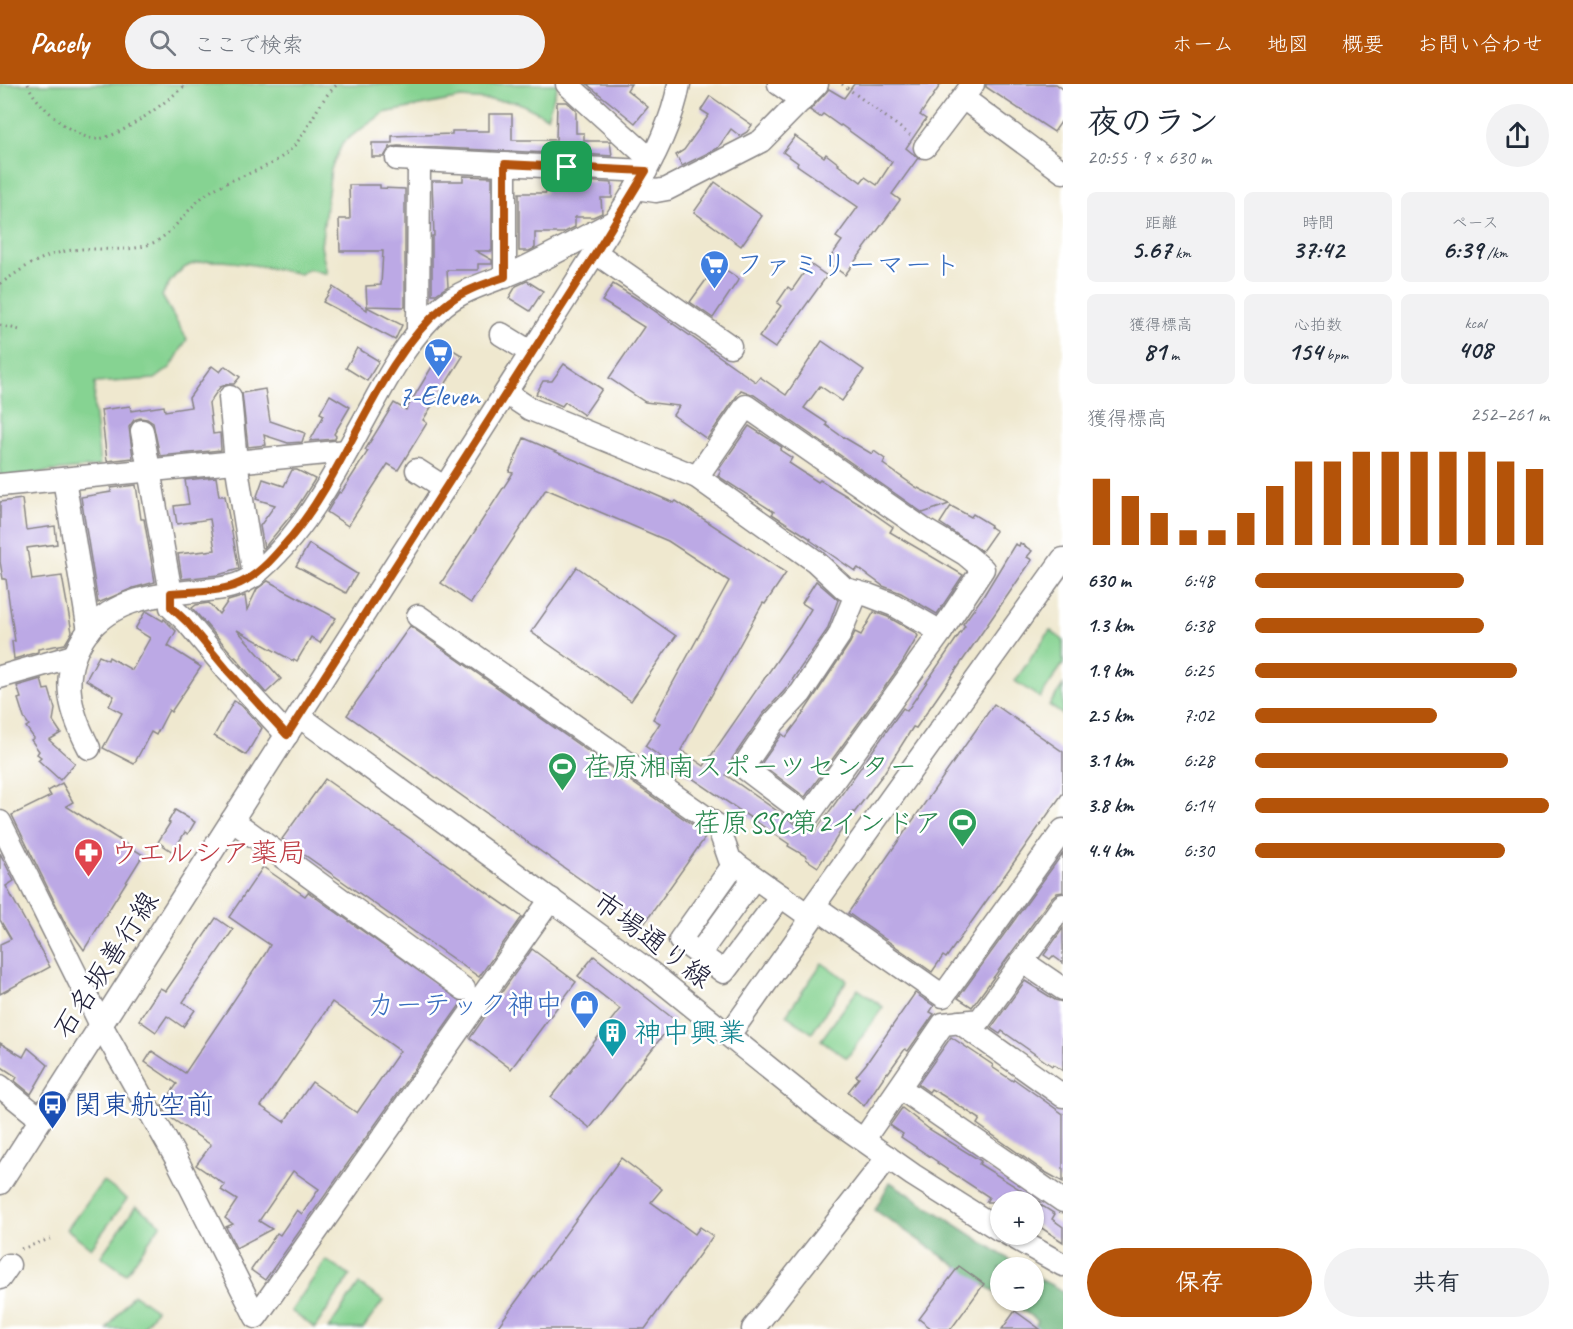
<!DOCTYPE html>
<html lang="ja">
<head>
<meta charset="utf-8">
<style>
  body { margin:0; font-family:Caveat,"Klee One",sans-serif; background:#f2f2f3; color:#1f2937; height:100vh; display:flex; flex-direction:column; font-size:22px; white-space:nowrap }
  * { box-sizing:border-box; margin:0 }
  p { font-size:20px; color:#747a83 }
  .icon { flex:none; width:33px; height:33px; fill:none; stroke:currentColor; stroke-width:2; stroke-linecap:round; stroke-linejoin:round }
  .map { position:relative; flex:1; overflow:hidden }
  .sheet { display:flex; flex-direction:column; background:#fff; width:510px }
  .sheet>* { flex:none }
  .buttons { position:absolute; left:990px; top:1107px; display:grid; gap:12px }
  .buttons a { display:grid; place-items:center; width:54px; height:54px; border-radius:50%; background:#fff; box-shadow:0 2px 4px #0004; font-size:30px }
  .pin { position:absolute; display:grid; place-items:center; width:51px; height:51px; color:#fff; margin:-26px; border-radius:12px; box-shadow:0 3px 9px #0006 }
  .round { display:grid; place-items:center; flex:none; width:63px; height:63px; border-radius:32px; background:#f2f2f3 }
  .head { display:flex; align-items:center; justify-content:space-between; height:102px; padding:0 24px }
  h1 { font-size:33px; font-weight:800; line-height:45px }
  .figures { display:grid; grid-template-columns:repeat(3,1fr); gap:9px; height:102px; padding:6px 24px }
  .figures div { display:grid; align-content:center; border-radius:9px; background:#f2f2f3; text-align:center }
  .figures b { font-size:26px; font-weight:800 }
  .figures small { font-size:16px; font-weight:400 }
  .figures p { font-size:16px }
  .chart { height:168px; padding:12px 24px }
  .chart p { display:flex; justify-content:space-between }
  .chart svg { width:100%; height:108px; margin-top:6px; stroke:#b45309; stroke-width:6 }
  .primary-button { display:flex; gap:12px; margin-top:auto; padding:12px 24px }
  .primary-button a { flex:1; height:69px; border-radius:36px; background:#b45309; color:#fff; font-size:24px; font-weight:800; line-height:69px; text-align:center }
  .primary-button a+a { background:#f2f2f3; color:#1f2937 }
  ul { padding:0 24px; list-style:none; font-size:20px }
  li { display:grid; grid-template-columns:96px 72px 1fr; align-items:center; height:45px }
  li i { height:15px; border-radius:8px; background:#b45309 }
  header { display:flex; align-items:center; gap:36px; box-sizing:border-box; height:84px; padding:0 30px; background:#b45309; color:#fff }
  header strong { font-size:28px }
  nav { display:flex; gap:33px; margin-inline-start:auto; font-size:21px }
  .search { width:420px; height:54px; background:#f2f2f3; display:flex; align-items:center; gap:15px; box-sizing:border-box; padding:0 21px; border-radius:33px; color:#747a83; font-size:22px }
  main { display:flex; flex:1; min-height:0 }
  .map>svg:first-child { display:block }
</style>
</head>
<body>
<header>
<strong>Pacely</strong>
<div class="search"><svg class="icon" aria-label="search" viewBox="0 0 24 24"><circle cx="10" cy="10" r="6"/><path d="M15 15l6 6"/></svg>ここで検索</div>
<nav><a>ホーム</a><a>地図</a><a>概要</a><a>お問い合わせ</a></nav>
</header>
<main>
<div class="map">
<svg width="1063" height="1245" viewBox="0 0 1063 1245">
  <rect width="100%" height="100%" fill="#fff"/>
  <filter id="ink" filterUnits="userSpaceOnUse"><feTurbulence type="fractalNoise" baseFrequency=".0167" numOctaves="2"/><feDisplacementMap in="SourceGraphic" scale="12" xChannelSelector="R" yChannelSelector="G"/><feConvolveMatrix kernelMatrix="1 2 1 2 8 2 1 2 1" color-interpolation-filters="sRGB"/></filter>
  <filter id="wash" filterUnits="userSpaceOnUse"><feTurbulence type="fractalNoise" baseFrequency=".008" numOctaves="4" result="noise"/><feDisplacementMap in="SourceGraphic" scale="24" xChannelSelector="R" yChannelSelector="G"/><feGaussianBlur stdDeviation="1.35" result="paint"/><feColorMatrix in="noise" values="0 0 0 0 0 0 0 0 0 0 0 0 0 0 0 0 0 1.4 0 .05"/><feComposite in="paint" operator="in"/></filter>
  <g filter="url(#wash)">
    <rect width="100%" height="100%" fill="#efe8cf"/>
    <g fill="#86d392" stroke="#547a66" stroke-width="1.5">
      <path d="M 0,0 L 558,0 L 547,33 L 517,18 L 461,14 L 384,29 L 343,58 L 331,85 L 321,162 L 327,190 L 309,185 L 300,190 C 272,185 216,170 190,181 C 176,187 168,199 162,212 L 187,255 L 171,283 L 155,295 L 95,299 L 94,324 L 100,382 L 0,393 Z"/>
      <polygon points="1050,546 1063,556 1063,580 1040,614 1015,597"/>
      <polygon points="1063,601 1063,631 1049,621"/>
      <polygon points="822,879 847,896 812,949 786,931"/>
      <polygon points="858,905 883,923 847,974 821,956"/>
      <polygon points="103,1097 127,1115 91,1164 67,1145"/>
      <polygon points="136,1122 161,1140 126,1190 101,1172"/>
      <polygon points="326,1176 350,1192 315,1244 291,1227"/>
      <polygon points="359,1200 383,1217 363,1245 328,1245"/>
      <polygon points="133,1210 156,1226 142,1245 107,1245"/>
    </g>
    <g fill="#6cb57c" stroke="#476c5c" stroke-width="1.5">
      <polygon points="890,1098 1021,1183 1000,1184 1000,1212 875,1126"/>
      <polygon points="1034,1192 1063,1207 1063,1245 1034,1245 1038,1237 1008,1217 1034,1216"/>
    </g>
    <g id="blocks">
      <g fill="#bca9e5" fill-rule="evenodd">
        <polygon points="587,0 631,0 627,6 648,23 635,39"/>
        <polygon points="854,0 941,0 920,31 926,35 906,64 918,74 892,110 900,116 845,191 827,178 842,157 836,153 858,123 797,81 798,79 783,68 795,52 824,73 826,70 839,80 838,81 861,98 865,93 877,101 892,78 841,41 840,42 823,30 820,33 810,26 829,5 844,14"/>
        <polygon points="986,0 1056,0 1063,5 1063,35 1054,48 986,3"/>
        <polygon points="710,12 752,41 747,48 740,52 731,45 718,64 682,82 676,71 684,66 709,31 701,26"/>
        <polygon points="557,18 567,18 576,26 576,49 584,49 584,57 610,57 612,72 581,70 581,69 549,69 398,62 390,63 384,73 372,73 372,59 392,59 392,52 452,50 452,47 489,47 489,30 512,30 512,56 556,56"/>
        <polygon points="463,92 492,93 492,167 476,167 492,176 492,180 478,180 478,186 447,186 448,202 436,210 432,210 432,152 434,152 432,97 463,97"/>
        <polygon points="582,97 612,99 612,114 601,114 602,129 593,133 575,133 575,143 563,149 535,149 535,164 529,167 519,167 519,109 546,109 546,101 582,101"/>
        <polygon points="715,98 762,132 741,162 694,128"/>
        <polygon points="349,101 380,101 380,104 405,105 405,223 367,222 366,202 381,201 383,167 340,167 339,135 350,135"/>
        <polygon points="810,180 827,192 775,264 759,253 781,222 777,219 788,203 792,206"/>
        <polygon points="719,181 739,195 713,234 690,218 711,189 712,190"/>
        <polygon points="527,197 543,207 530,227 509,214 516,202"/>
        <polygon points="613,200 639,216 756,298 760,293 786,311 822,257 864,286 842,317 820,302 804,324 827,339 826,341 840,351 872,370 874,367 885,375 883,380 916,403 949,420 923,429 754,311 741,306 707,355 673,331 679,322 645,318 609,294 644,243 602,217"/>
        <polygon points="333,203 367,226 367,223 402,241 395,256 323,218"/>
        <polygon points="445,261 463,272 423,336 427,339 398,386 388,380 348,442 327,428 339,408 341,409 368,367 365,366 394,319 406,326"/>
        <polygon points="357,264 379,277 367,297 346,284"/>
        <polygon points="564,280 602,305 584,331 565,318 562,322 536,310 543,297 552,297"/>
        <polygon points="212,282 220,288 225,282 240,293 234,300 228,300 220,303 209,319 213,350 220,349 221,366 160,372 153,339 147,335 140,334 134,336 129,343 133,374 107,377 101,326 130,322 131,327 164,322 165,327 191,323 189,314"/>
        <polygon points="265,305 270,337 305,349 302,358 288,359 264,351 266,361 248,363 242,309"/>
        <polygon points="330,311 350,323 334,350 336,352 335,355 310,357 324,331 320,329"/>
        <polygon points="749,342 782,363 780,366 792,374 789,379 818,398 820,396 860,420 893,443 890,448 963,491 937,530 901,509 883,502 858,484 855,487 810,456 811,455 772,430 774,428 718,392 721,387 719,385"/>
        <polygon points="524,354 674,419 676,417 786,489 765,520 763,519 681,666 704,682 800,543 811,525 802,519 816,497 838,516 827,546 785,606 763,630 732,675 730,685 726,691 800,743 814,749 903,624 907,627 965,542 963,540 984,511 1015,460 1019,462 1020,459 1032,467 1027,473 1032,476 916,644 913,643 884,689 854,729 853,728 818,783 806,775 807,773 788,762 789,760 645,662 660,639 653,635 729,497 668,457 546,405 471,519 441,499 513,389 509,388"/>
        <polygon points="292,386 297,386 315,395 296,425 264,464 260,442 275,421 256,415 263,395 284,402"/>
        <polygon points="216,393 219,412 225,412 239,485 218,491 182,495 178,470 215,466 210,435 177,440 174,422 189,420 185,396"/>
        <polygon points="136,401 141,435 144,435 155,498 133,504 98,519 81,413 111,408 111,404"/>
        <polygon points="22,415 26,446 55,442 57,460 27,464 32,496 62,492 72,548 65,560 38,565 38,568 14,575 12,557 15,557 10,524 6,495 3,495 0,478 0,418"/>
        <polygon points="951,422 971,433 973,430 991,441 990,443 996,447 982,467 940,439"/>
        <polygon points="309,460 357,490 346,509 296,482"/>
        <polygon points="577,483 676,552 631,617 531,548"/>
        <polygon points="268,497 336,534 320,559 311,553 297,577 294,575 293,577 237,546 281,595 266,609 192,524 196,521 209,519 219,530 228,517 245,512 247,526 257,505"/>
        <polygon points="145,528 148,528 163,537 164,535 176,547 168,562 201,583 171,628 169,626 156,651 151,648 134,680 103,664 122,629 109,622 114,612 86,596 99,572 108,576 109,573 132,586 150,554 135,545"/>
        <polygon points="874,528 888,533 916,549 918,552 902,579 805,713 761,680 782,650 786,653 798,637 850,559 855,548 861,551"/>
        <polygon points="410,542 707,751 644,840 347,631"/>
        <polygon points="41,595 44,606 49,605 55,625 53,637 61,649 49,656 75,679 60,696 38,676 41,673 37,670 39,667 31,656 34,654 26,643 29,641 24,634 18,615 21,614 17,602"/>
        <polygon points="234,617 241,621 262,644 246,671 214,652"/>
        <polygon points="994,620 1063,668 1063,709 946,874 943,872 932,888 848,829"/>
        <polygon points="325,695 522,833 479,893 282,755"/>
        <polygon points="62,699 73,718 66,722 143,771 84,866 65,839 12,731 51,712 48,707"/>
        <polygon points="175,726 195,738 188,750 185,748 173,768 158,758 170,739 168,738"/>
        <polygon points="0,769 14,797 6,802 50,883 0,910 0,860 11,855 0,836"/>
        <polygon points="1063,769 1063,808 1057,809 1052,813 972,923 958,914"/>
        <path d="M 263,783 L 305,812 L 308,808 L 462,918 L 265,1196 L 251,1186 L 277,1149 L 280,1151 L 297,1126 L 302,1130 L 319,1105 L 293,1087 L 259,1137 L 272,1145 L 236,1164 L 226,1143 L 233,1140 L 225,1134 L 237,1116 L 221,1106 L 225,1101 L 196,1081 L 211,1061 L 168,1032 L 162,1022 L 177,1000 L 145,978 L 152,967 L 185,989 L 265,870 L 270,861 L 229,833 ZM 332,918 L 400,967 L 357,1029 L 312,998 L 284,1038 L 261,1022 Z"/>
        <polygon points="216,834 233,846 183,918 195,926 183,943 167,932 156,948 139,936 160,904 166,907"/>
        <polygon points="1063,844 1063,879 1053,872 1050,875 1044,871"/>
        <polygon points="532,865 576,898 511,985 470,954"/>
        <polygon points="594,872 675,936 590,1044 551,1013 620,925 578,892"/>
        <polygon points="1025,897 1055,916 1063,918 1063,987 1053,980 1052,982 1002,947 1000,950 991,944"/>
        <polygon points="915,909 934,922 930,928 934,930 908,967 905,965 888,989 887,988 864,1022 848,1008 859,994 856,992 866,980"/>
        <polygon points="951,953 993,981 992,983 1013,997 1014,995 1063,1030 1063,1098 1045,1088 977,1040 980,1035 942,1011 931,1005 929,1008 918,1000"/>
        <polygon points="0,959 23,973 28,964 48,981 31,1010 15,997 17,993 0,982"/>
        <polygon points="902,1024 929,1045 981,1077 979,1080 1037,1116 1040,1118 1036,1118 1055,1130 1052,1135 1063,1143 1063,1158 1034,1139 1034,1118 986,1118 989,1113 937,1079 938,1078 901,1053 903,1050 890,1041"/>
        <polygon points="621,1074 662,1105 651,1118 695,1150 700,1143 713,1152 645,1245 496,1245"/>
        <polygon points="959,1182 984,1200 951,1245 932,1245 919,1235"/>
        <polygon points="1015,1227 1040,1245 1002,1245"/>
      </g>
    </g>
  </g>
  <g filter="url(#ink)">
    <use href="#blocks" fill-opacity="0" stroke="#888585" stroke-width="1.5"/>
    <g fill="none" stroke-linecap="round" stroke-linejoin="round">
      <defs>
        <g id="minor">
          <polyline points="567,0 651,76"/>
          <polyline points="779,0 802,16"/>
          <polyline points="963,14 1063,88"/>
          <polyline points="925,63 973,0"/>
          <polyline points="397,75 646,87"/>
          <polyline points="636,104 656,107 667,105 761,57 817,0"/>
          <polyline points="596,169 730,262"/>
          <polyline points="505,193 505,80"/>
          <polyline points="418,247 419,76"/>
          <polyline points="501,250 532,269"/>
          <polyline points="506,309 530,325 697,393 815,477 845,505 868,511 894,521 941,548"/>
          <polyline points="230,313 236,378 254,492"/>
          <polyline points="142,347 171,509 171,523 187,538 228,587 287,651"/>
          <polyline points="417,386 445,404"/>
          <polyline points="697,393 746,322 923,445 965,470 983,485 941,548 808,732 743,683 774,638 801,609 839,552 857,508"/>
          <polyline points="64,395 89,547"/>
          <polyline points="0,401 347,367"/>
          <polyline points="418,532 718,742 730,776 812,834 729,951"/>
          <polyline points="0,593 73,572"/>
          <polyline points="299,632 650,888 822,1027 913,1091 1000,1146"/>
          <path d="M 89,664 C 68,624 59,588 87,549 C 113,515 158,510 198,507 C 217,505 239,504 254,491 C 309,446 339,381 373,320 C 392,285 413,248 444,221 C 466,203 496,197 522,185 C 554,170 584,153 615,137"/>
          <polyline points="232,736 464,905"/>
          <polyline points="0,738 101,941 176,1074 256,1233 551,815"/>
          <polyline points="754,794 699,870 724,888 781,812"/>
          <polyline points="814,822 943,912 1063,746"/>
          <polyline points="807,831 1063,475"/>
          <polyline points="699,870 680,856 735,779"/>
          <polyline points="1022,877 1063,905"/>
          <polyline points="959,938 1063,1012"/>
          <polyline points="0,1002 41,1035"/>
          <polyline points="900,1004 1063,1117"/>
          <polyline points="864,1055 943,940 980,936 1063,821"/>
          <path d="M 0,1099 L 628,117 C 650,82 672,41 679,0"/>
          <polyline points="1008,1150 1063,1181"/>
          <polyline points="0,1194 9,1181"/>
          <polyline points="753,1245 888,1073"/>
        </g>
      </defs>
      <use href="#minor" stroke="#888585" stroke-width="25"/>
      <g stroke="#888585" stroke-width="3" stroke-dasharray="1.5 4.5" stroke-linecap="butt">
        <path d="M 28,0 C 33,14 43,22 53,32 C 60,40 82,53 93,55 C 118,57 168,16 187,0"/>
        <polyline points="842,0 910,51"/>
        <path d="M 0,200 C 27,181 48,167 83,165 C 107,164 132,169 155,158 C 175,147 187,125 205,111 C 232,91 270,88 293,63 C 311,44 317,17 338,0"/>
        <polyline points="0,241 20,246"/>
        <polyline points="21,1165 50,1155"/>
      </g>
      <use href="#minor" stroke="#fff" stroke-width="22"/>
    </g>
  </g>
  <g fill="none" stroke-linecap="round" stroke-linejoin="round" filter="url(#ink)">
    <defs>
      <path id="route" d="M 505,80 L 646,87 L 596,169 L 287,651 L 228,587 L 187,538 L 171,523 L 171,509 C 195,507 225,509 246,496 C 264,486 279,467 292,452 C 350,382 375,281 444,222 C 461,207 484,200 505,193 Z"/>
    </defs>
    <use href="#route" stroke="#fff" stroke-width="12"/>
    <use href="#route" stroke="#b45309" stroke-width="8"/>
  </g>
  <defs>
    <symbol id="supermarket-pin" viewBox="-11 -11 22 30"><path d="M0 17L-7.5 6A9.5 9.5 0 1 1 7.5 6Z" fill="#3f7fe0" stroke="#fff"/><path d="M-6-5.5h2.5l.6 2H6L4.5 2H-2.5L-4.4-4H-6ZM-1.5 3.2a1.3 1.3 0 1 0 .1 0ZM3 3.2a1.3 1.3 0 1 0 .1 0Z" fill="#fff"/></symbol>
    <symbol id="stadium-pin" viewBox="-11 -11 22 30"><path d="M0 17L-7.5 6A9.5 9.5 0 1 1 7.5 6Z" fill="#2e9e5b" stroke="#fff"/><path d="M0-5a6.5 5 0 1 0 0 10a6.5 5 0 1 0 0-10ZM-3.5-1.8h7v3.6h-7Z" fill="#fff"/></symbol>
    <symbol id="pharmacy-pin" viewBox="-11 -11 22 30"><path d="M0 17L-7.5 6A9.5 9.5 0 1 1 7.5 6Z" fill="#e0444e" stroke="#fff"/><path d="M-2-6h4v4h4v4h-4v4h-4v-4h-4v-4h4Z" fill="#fff"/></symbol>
    <symbol id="shop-pin" viewBox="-11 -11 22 30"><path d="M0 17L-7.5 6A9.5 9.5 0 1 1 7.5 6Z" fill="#3f7fe0" stroke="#fff"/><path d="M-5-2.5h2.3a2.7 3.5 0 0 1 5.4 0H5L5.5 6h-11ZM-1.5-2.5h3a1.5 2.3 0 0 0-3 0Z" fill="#fff"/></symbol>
    <symbol id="building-pin" viewBox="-11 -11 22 30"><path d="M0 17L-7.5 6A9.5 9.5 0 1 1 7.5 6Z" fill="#0f9aa8" stroke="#fff"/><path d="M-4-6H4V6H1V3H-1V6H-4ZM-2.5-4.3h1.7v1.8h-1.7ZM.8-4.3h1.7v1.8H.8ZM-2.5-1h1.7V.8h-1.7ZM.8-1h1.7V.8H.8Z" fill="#fff"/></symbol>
    <symbol id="bus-pin" viewBox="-11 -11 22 30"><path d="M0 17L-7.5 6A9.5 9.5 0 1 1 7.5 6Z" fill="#1a4fb4" stroke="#fff"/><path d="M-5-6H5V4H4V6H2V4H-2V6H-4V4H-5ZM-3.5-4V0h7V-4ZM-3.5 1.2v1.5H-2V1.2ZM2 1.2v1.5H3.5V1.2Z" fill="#fff"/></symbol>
  </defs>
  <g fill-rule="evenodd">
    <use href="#supermarket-pin" x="698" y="164" width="33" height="45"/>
    <use href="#supermarket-pin" x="422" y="252" width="33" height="45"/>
    <use href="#stadium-pin" x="546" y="666" width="33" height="45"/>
    <use href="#stadium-pin" x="946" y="722" width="33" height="45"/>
    <use href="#pharmacy-pin" x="72" y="752" width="33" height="45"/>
    <use href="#shop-pin" x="568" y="904" width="33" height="45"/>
    <use href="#building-pin" x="596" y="932" width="33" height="45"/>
    <use href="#bus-pin" x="36" y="1004" width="33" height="45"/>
  </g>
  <g text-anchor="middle" stroke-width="5" stroke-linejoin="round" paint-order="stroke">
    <g font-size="28" fill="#366cbe" stroke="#fff" text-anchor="start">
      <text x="736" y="190">ファミリーマート</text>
      <text x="439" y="321" text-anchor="middle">7-Eleven</text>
      <text x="563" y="930" text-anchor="end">カーテック神中</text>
    </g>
    <g font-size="28" fill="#27864d" stroke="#fff" text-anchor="start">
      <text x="583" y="692">荏原湘南スポーツセンター</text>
      <text x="942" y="748" text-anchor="end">荏原SSC第2インドア</text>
    </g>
    <g font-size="28" fill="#be3a42" stroke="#fff" text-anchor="start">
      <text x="110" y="778">ウエルシア薬局</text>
    </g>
    <g font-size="28" fill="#22223b" stroke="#fff">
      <text transform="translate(653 855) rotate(37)" y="10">市場通り線</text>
      <text transform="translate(105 880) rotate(-57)" y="10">石名坂善行線</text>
    </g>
    <g font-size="28" fill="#0d838f" stroke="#fff" text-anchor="start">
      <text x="634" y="958">神中興業</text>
    </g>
    <g font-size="28" fill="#164399" stroke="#fff" text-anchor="start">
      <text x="74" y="1030">関東航空前</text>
    </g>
  </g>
</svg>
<div class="buttons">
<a>+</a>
<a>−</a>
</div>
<div class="pin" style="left:567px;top:83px;background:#1e9e55"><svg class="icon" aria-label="arrive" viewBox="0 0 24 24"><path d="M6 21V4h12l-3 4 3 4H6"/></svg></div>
</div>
<section class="sheet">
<div class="head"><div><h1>夜のラン</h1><p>20:55 · 9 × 630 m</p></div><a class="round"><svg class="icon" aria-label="share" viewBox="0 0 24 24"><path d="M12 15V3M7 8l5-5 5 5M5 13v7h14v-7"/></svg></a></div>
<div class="figures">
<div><p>距離</p><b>5.67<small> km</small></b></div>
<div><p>時間</p><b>37:42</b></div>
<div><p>ペース</p><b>6:39<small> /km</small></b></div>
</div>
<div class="figures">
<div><p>獲得標高</p><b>81<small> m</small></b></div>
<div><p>心拍数</p><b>154<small> bpm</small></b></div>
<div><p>kcal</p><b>408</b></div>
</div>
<div class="chart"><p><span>獲得標高</span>252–261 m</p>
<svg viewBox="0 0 160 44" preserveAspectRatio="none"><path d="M5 44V17M15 44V24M25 44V31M35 44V38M45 44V38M55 44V31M65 44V20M75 44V10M85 44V10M95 44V6M105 44V6M115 44V6M125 44V6M135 44V6M145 44V10M155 44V13"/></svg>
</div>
<ul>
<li><b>630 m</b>6:48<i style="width:71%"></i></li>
<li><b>1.3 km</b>6:38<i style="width:78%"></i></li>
<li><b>1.9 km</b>6:25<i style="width:89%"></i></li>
<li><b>2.5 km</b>7:02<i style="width:62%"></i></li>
<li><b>3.1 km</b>6:28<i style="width:86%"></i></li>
<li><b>3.8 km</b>6:14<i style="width:100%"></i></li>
<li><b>4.4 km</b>6:30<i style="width:85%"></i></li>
</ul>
<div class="primary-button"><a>保存</a><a>共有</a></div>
</section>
</main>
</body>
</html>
